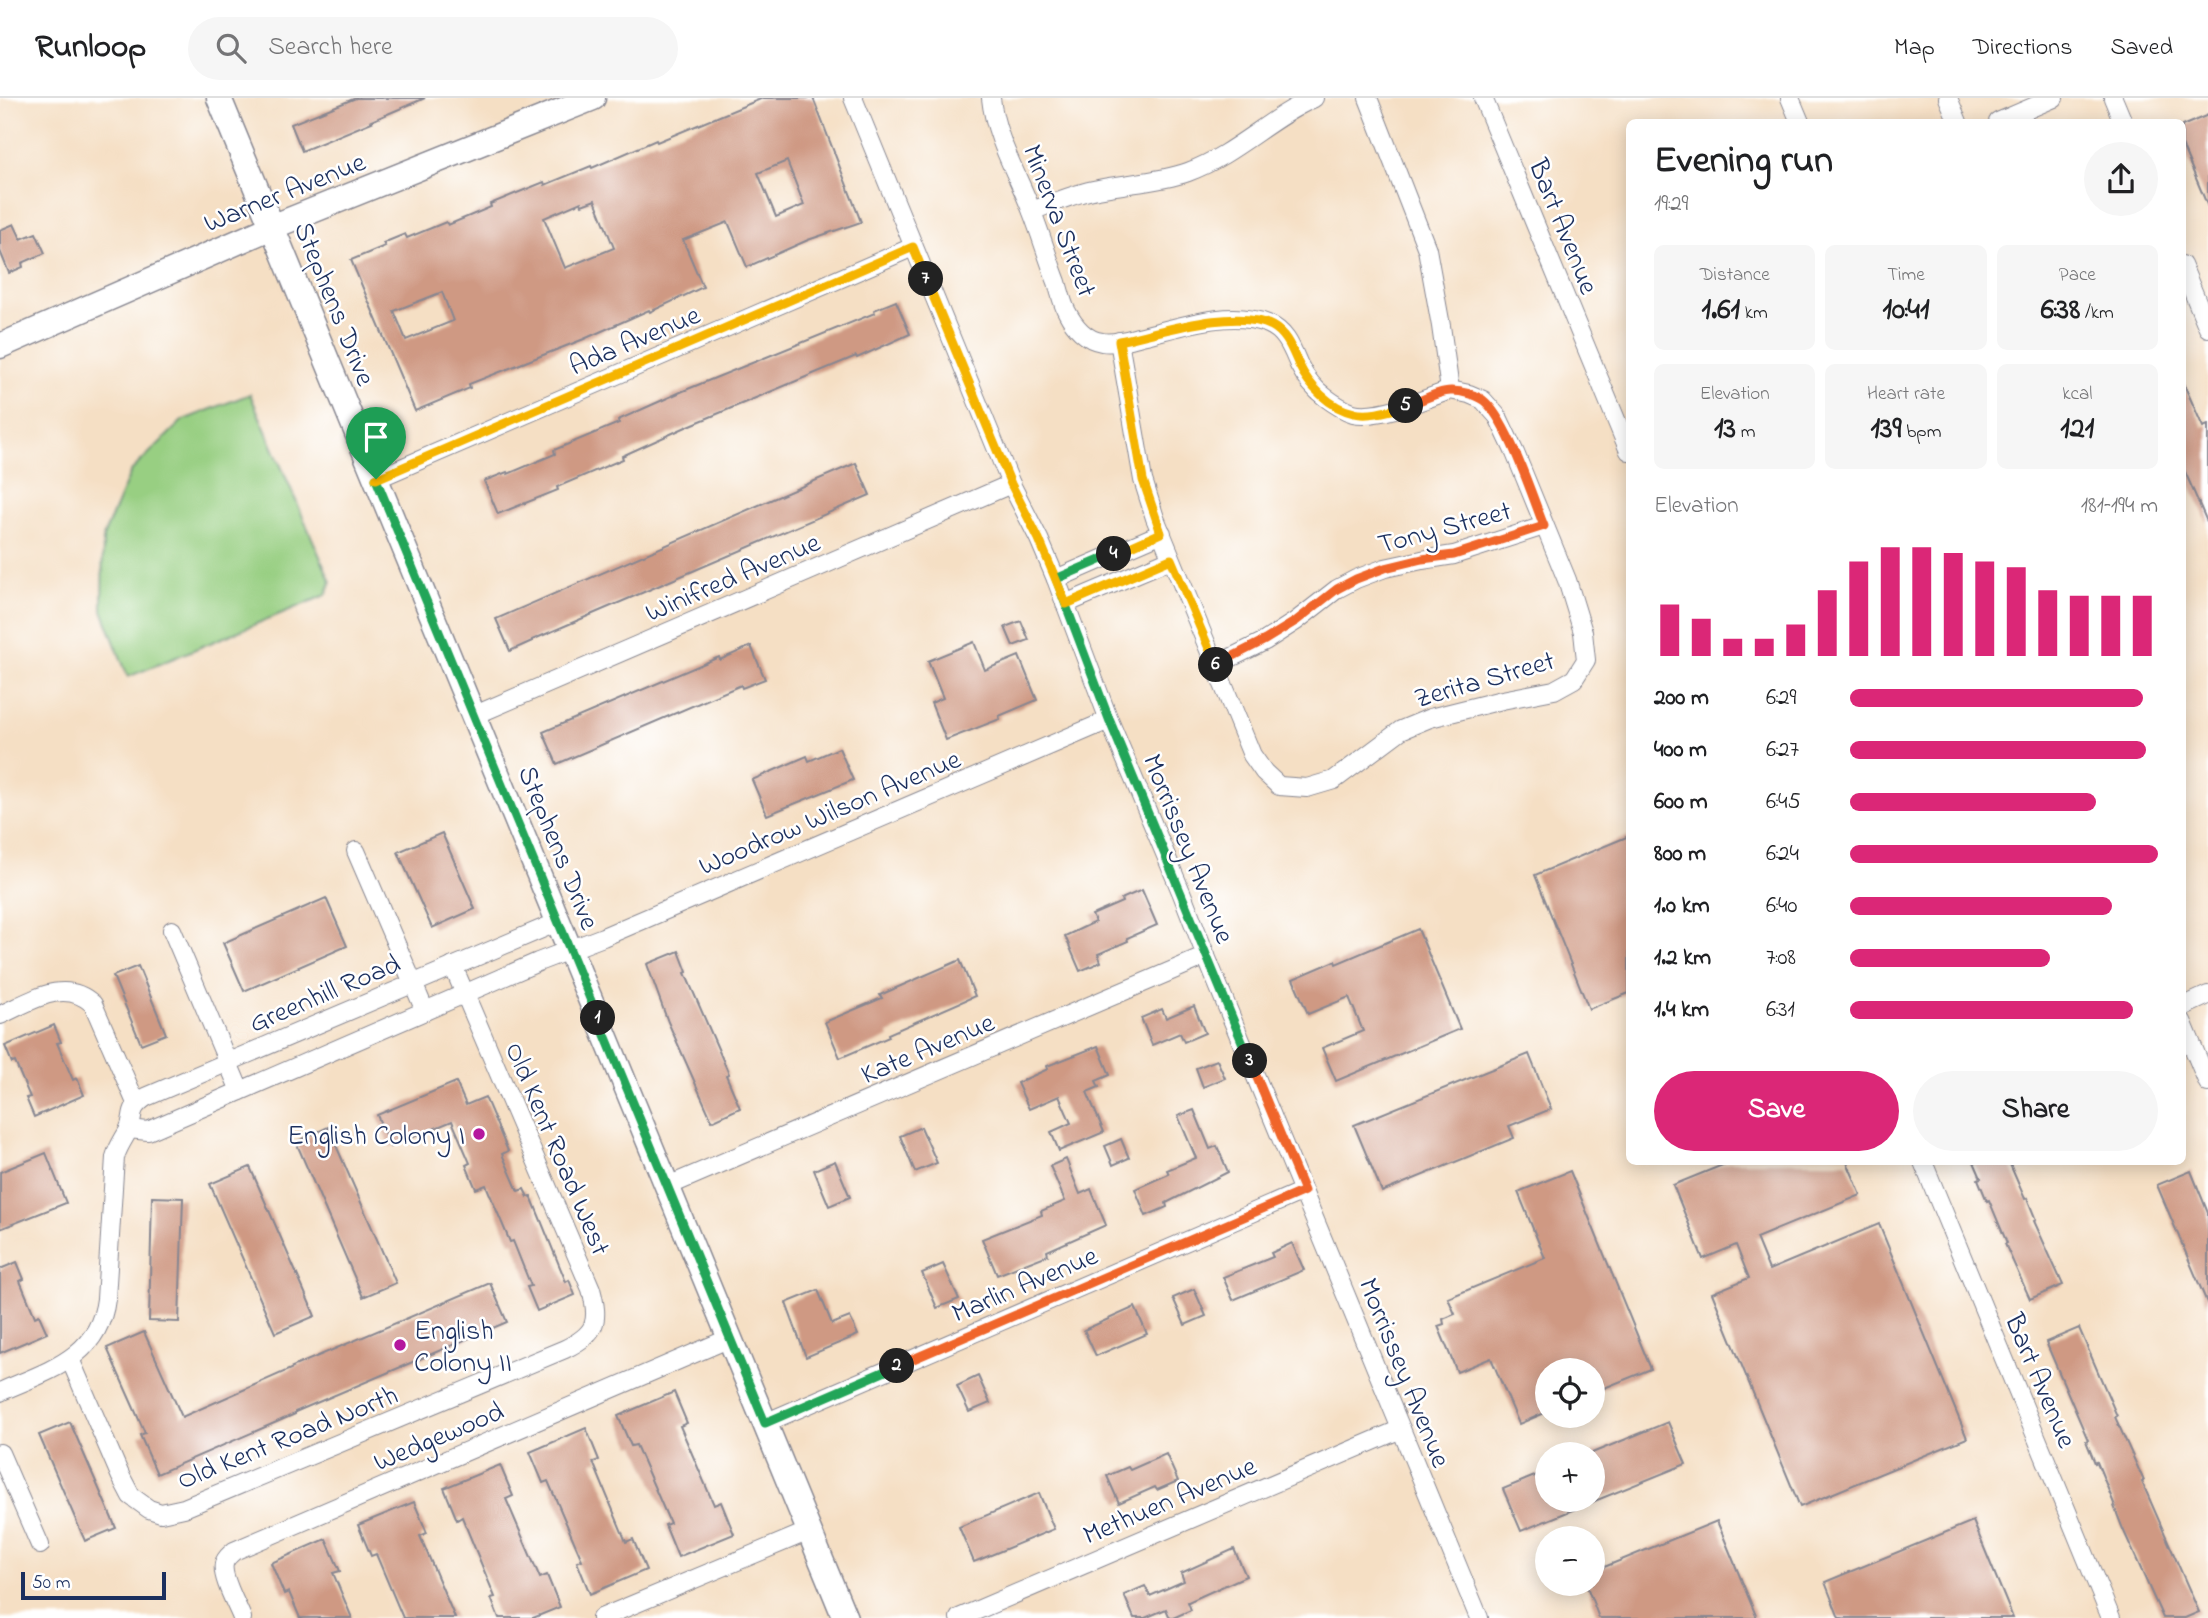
<!DOCTYPE html>
<html lang="en">
<head>
<meta charset="utf-8">
<style>
  body { margin:0; font-family:"Indie Flower",sans-serif; background:#f6f6f6; color:#202124; height:100vh; display:flex; flex-direction:column; font-size:26px; white-space:nowrap }
  * { box-sizing:border-box; margin:0 }
  p { font-size:23px; color:#757577 }
  .icon { flex:none; width:38px; height:38px; fill:none; stroke:currentColor; stroke-width:2; stroke-linecap:round; stroke-linejoin:round }
  .map { position:relative; flex:1; overflow:hidden }
  .panel { position:absolute; left:1626px; top:21px; width:560px; height:1046px; display:flex; flex-direction:column; background:#fff; border-radius:10px; box-shadow:0 4px 18px #0003 }
  .panel>* { flex:none }
  .fabs { position:absolute; left:1535px; top:1260px; display:grid; gap:14px }
  .fabs a { display:grid; place-items:center; width:70px; height:70px; border-radius:50%; background:#fff; box-shadow:0 4px 18px #0003; font-size:35px }
  .scale { position:absolute; left:21px; bottom:18px; width:145px; box-sizing:border-box; padding-left:7px; border:4px solid #1b2f5e; border-top:0; font-size:19px; line-height:24px; white-space:nowrap; color:#1b2f5e; -webkit-text-stroke:5px #fff; paint-order:stroke }
  .pin { position:absolute; display:grid; place-items:center; width:60px; height:60px; color:#fff; margin:-72px -30px; border-radius:50% 50% 50% 0; rotate:-45deg; box-shadow:0 0 7px #0007 }
  .pin .icon { rotate:45deg }
  .km { position:absolute; width:35px; height:35px; margin:-18px; border-radius:50%; background:#222; color:#fff; font-size:19px; line-height:35px; text-align:center }
  .round { display:grid; place-items:center; flex:none; width:74px; height:74px; border-radius:37px; background:#f6f6f6 }
  .summary { display:flex; align-items:center; justify-content:space-between; height:119px; padding:0 28px }
  h1 { font-size:38px; font-weight:700; line-height:52px }
  .stats { display:grid; grid-template-columns:repeat(3,1fr); gap:10px; height:119px; padding:7px 28px }
  .stats div { display:grid; align-content:center; border-radius:10px; background:#f6f6f6; text-align:center }
  .stats b { font-size:30px; font-weight:700 }
  .stats small { font-size:19px; font-weight:400 }
  .stats p { font-size:19px }
  .chart { height:196px; padding:14px 28px }
  .chart p { display:flex; justify-content:space-between }
  .chart svg { width:100%; height:126px; margin-top:7px; stroke:#db2777; stroke-width:6 }
  .button { display:flex; gap:14px; margin-top:auto; padding:14px 28px }
  .button a { flex:1; height:80px; border-radius:42px; background:#db2777; color:#fff; font-size:28px; font-weight:700; line-height:80px; text-align:center }
  .button a+a { background:#f6f6f6; color:#202124 }
  ul { padding:0 28px; list-style:none; font-size:23px }
  li { display:grid; grid-template-columns:112px 84px 1fr; align-items:center; height:52px }
  li i { height:18px; border-radius:9px; background:#db2777 }
  header { display:flex; align-items:center; gap:42px; box-sizing:border-box; height:98px; padding:0 35px; background:#fff; border-bottom:2px solid #e0e0e0 }
  header strong { font-size:33px }
  nav { display:flex; gap:38px; margin-inline-start:auto; font-size:24px }
  .search { width:490px; height:63px; background:#f6f6f6; display:flex; align-items:center; gap:18px; box-sizing:border-box; padding:0 24px; border-radius:38px; color:#757577; font-size:26px }
  .map>svg:first-child { display:block }
</style>
</head>
<body>
<header>
<strong>Runloop</strong>
<div class="search"><svg class="icon" aria-label="search" viewBox="0 0 24 24"><circle cx="10" cy="10" r="6"/><path d="M15 15l6 6"/></svg>Search here</div>
<nav><a>Map</a><a>Directions</a><a>Saved</a></nav>
</header>
<div class="map">
<svg width="2208" height="1520" viewBox="0 0 2208 1520">
  <rect width="100%" height="100%" fill="#fff"/>
  <filter id="ink" filterUnits="userSpaceOnUse"><feTurbulence type="fractalNoise" baseFrequency=".0143" numOctaves="2"/><feDisplacementMap in="SourceGraphic" scale="14" xChannelSelector="R" yChannelSelector="G"/><feConvolveMatrix kernelMatrix="1 2 1 2 8 2 1 2 1" color-interpolation-filters="sRGB"/></filter>
  <filter id="wash" filterUnits="userSpaceOnUse"><feTurbulence type="fractalNoise" baseFrequency=".00686" numOctaves="4" result="noise"/><feDisplacementMap in="SourceGraphic" scale="28" xChannelSelector="R" yChannelSelector="G"/><feGaussianBlur stdDeviation="1.57" result="paint"/><feColorMatrix in="noise" values="0 0 0 0 0 0 0 0 0 0 0 0 0 0 0 0 0 1.4 0 .05"/><feComposite in="paint" operator="in"/></filter>
  <g filter="url(#wash)">
    <rect width="100%" height="100%" fill="#f5dfc4"/>
    <polygon fill="#98cf82" stroke="#5a7f70" stroke-width="2" points="250,296 331,484 326,497 128,579 102,512 103,439 131,373 183,322"/>
    <g id="blocks">
      <g fill="#cf9983" fill-rule="evenodd">
        <polygon points="356,0 425,0 371,23 372,24 302,53 291,26"/>
        <path d="M 763,0 L 813,0 L 861,124 L 808,142 L 747,169 L 728,124 L 683,142 L 703,189 L 650,214 L 649,212 L 584,241 L 469,286 L 470,290 L 415,313 L 351,162 L 385,148 L 383,145 L 405,136 L 407,140 L 446,124 L 448,127 L 491,109 L 490,106 L 544,84 L 545,87 L 591,68 L 592,70 L 656,42 L 657,44 ZM 787,63 L 804,107 L 776,119 L 758,75 ZM 595,102 L 614,150 L 565,170 L 544,120 L 581,104 L 582,107 ZM 442,194 L 453,223 L 406,242 L 394,213 Z"/>
        <polygon points="2208,17 2208,109 2182,47 2182,28"/>
        <polygon points="14,126 21,141 36,135 45,155 22,165 23,169 9,175 0,153 0,132"/>
        <polygon points="896,203 910,236 857,260 856,258 686,329 622,358 623,361 557,389 558,392 498,416 484,383 507,374 508,376 555,356 554,352 619,325 618,322 683,293 875,215 874,212"/>
        <polygon points="2182,282 2203,329 2208,327 2208,426 2182,367"/>
        <polygon points="856,365 870,397 532,542 532,543 510,553 496,521"/>
        <polygon points="1021,523 1029,542 1013,548 1005,529"/>
        <polygon points="974,544 985,572 1019,558 1037,602 999,618 1000,621 946,642 931,605 943,600 928,563"/>
        <polygon points="751,548 765,581 742,590 741,587 557,666 543,634 719,559 720,562"/>
        <polygon points="839,650 853,682 767,717 752,682 807,658 809,663"/>
        <polygon points="442,735 475,811 432,830 398,754"/>
        <polygon points="1629,738 1629,895 1589,911 1535,777"/>
        <polygon points="1142,792 1157,827 1127,840 1128,843 1098,856 1101,864 1080,873 1065,838 1095,824 1092,817 1122,804 1121,801"/>
        <polygon points="326,800 347,848 244,893 223,845"/>
        <polygon points="1418,831 1460,931 1336,983 1322,950 1363,933 1349,899 1308,916 1293,881 1335,863 1336,866"/>
        <polygon points="679,853 687,874 685,875 729,976 726,977 740,1010 712,1023 668,924 647,866"/>
        <polygon points="960,862 975,898 888,936 889,939 840,960 825,924 882,900 880,897"/>
        <polygon points="138,868 166,936 141,946 113,878"/>
        <polygon points="1194,908 1205,935 1184,944 1180,935 1152,947 1141,920 1162,911 1166,920"/>
        <polygon points="54,927 61,944 57,945 73,982 77,980 84,997 34,1019 26,1000 30,999 15,964 12,965 5,948"/>
        <polygon points="1098,948 1110,977 1096,983 1099,989 1087,994 1104,1034 1059,1053 1051,1034 1071,1025 1059,998 1029,1011 1017,985 1048,971 1047,968"/>
        <polygon points="1529,956 1551,1011 1509,1028 1514,1040 1382,1094 1354,1027"/>
        <polygon points="1217,962 1225,980 1203,989 1196,970"/>
        <polygon points="456,984 466,1007 485,999 508,1053 502,1056 518,1093 524,1091 528,1099 531,1098 566,1184 569,1182 575,1197 537,1213 527,1189 531,1188 513,1143 510,1144 486,1087 476,1091 466,1067 470,1065 452,1023 390,1049 377,1017"/>
        <polygon points="1194,1012 1210,1051 1217,1048 1228,1074 1166,1105 1167,1109 1146,1118 1135,1091 1169,1076 1167,1072 1196,1060 1178,1018"/>
        <polygon points="328,1029 396,1185 363,1199 296,1044"/>
        <polygon points="921,1029 937,1065 915,1074 900,1038"/>
        <polygon points="1121,1041 1129,1060 1113,1067 1105,1048"/>
        <polygon points="46,1055 66,1105 0,1131 0,1074"/>
        <polygon points="1066,1061 1080,1096 1091,1091 1106,1127 1047,1153 1048,1157 997,1177 982,1141 1042,1117 1041,1113 1065,1103 1050,1068"/>
        <polygon points="835,1063 850,1099 829,1108 814,1072"/>
        <polygon points="1730,1064 1847,1064 1861,1097 1756,1140 1769,1172 1879,1126 1967,1340 1800,1409 1712,1195 1749,1180 1736,1147 1703,1161 1673,1087"/>
        <polygon points="1974,1064 2009,1064 2025,1101 2027,1100 2036,1122 2034,1123 2063,1187 2030,1201 2005,1146 2007,1145 1989,1102 1987,1103 1978,1081 1981,1080"/>
        <polygon points="250,1069 315,1218 275,1235 210,1086"/>
        <polygon points="1570,1073 1651,1271 1592,1295 1592,1272 1547,1272 1547,1314 1519,1326 1491,1260 1457,1274 1438,1228 1444,1226 1443,1221 1455,1216 1448,1200 1545,1160 1518,1094"/>
        <polygon points="2191,1073 2208,1115 2208,1207 2157,1087"/>
        <polygon points="152,1099 183,1100 179,1224 149,1223"/>
        <polygon points="1292,1145 1304,1172 1233,1202 1223,1179 1273,1159 1271,1155"/>
        <polygon points="17,1164 24,1181 20,1183 35,1219 39,1217 47,1235 0,1255 0,1171"/>
        <polygon points="943,1166 959,1201 937,1210 922,1175"/>
        <polygon points="490,1185 507,1224 295,1314 295,1316 157,1376 140,1337 145,1335 107,1250 144,1234 182,1319 293,1270 292,1269"/>
        <polygon points="1194,1191 1206,1218 1185,1227 1173,1200"/>
        <polygon points="818,1192 832,1226 850,1219 858,1237 806,1259 786,1205"/>
        <polygon points="1135,1209 1147,1236 1096,1258 1084,1232"/>
        <polygon points="2079,1230 2117,1318 2115,1319 2144,1383 2142,1384 2199,1514 2185,1520 2163,1520 2123,1431 2114,1408 2115,1408 2097,1364 2095,1365 2086,1343 2088,1342 2046,1244"/>
        <polygon points="978,1278 990,1305 969,1314 957,1288"/>
        <polygon points="674,1294 687,1325 680,1328 714,1407 721,1404 734,1436 678,1459 665,1427 670,1425 636,1347 631,1348 618,1318"/>
        <polygon points="70,1324 116,1430 85,1443 39,1337"/>
        <polygon points="1668,1324 1686,1366 1521,1433 1503,1391 1547,1373 1547,1402 1592,1402 1592,1355"/>
        <polygon points="586,1330 599,1362 593,1364 626,1444 633,1441 646,1472 590,1496 577,1464 582,1462 548,1383 543,1385 530,1354"/>
        <polygon points="1166,1356 1178,1383 1157,1392 1155,1389 1119,1405 1107,1378 1128,1369 1130,1372"/>
        <polygon points="500,1367 513,1398 506,1401 540,1480 547,1477 560,1509 533,1520 499,1520 491,1500 495,1499 462,1419 457,1422 444,1390"/>
        <polygon points="1039,1395 1054,1431 974,1464 959,1429"/>
        <polygon points="414,1404 427,1435 420,1438 455,1520 403,1520 376,1456 371,1458 358,1427"/>
        <polygon points="1717,1423 1757,1520 1599,1520 1586,1486 1592,1486 1592,1474"/>
        <polygon points="1973,1423 2013,1520 1839,1520 1825,1484"/>
        <polygon points="326,1441 340,1473 333,1475 352,1520 300,1520 289,1494 284,1496 271,1465"/>
        <polygon points="1234,1451 1246,1478 1188,1504 1191,1512 1173,1520 1170,1520 1166,1511 1145,1520 1134,1520 1124,1497 1145,1488 1150,1498 1184,1483 1181,1475"/>
      </g>
    </g>
  </g>
  <g filter="url(#ink)">
    <use href="#blocks" fill-opacity="0" stroke="#888791" stroke-width="2"/>
    <g fill="none" stroke-linecap="round" stroke-linejoin="round">
      <defs>
        <g id="street">
          <polyline points="853,0 1011,386 1039,441 1056,481 1109,622 1182,796 1206,858 1479,1520"/>
          <path d="M 991,0 C 995,40 1018,77 1032,114 C 1041,137 1048,161 1057,184 C 1060,194 1062,205 1067,214 C 1074,228 1086,242 1102,244 C 1114,246 1127,242 1138,239 C 1178,230 1228,210 1268,226 C 1286,233 1292,251 1299,267 C 1306,281 1313,290 1325,299 C 1333,305 1343,312 1353,315 C 1378,321 1426,301 1450,292"/>
          <polyline points="1368,0 1427,151 1441,228 1450,292"/>
          <polyline points="1483,0 1629,353"/>
          <polyline points="1790,0 1800,24"/>
          <polyline points="1948,0 1958,24"/>
          <polyline points="2113,0 2123,24"/>
          <polyline points="1998,24 2054,0"/>
          <path d="M 1032,113 C 1053,105 1075,95 1098,91 C 1128,85 1160,84 1188,74 C 1236,56 1269,20 1314,0"/>
          <polyline points="2182,167 2208,230"/>
          <polyline points="1119,243 1143,382 1155,420 1252,657 1264,674 1279,688 1307,690 1334,682 1401,632 1430,620 1502,602 1554,592 1574,581 1586,562 1583,534 1567,482 1515,355 1498,319 1483,302 1469,296 1450,292"/>
          <polyline points="376,381 913,149"/>
          <polyline points="1056,481 1162,435"/>
          <polyline points="1065,506 1171,461"/>
          <polyline points="1216,567 1265,543 1296,523 1337,491 1356,481 1385,470 1422,462 1454,457 1544,428"/>
          <polyline points="473,618 1011,386"/>
          <polyline points="356,753 425,913"/>
          <polyline points="172,832 240,993"/>
          <polyline points="2182,909 2208,897"/>
          <path d="M 0,917 C 30,904 64,879 93,906 L 136,1005"/>
          <polyline points="2182,923 2208,985"/>
          <polyline points="129,1031 148,1033 538,864 603,839 1109,622"/>
          <polyline points="1923,1064 2111,1520"/>
          <polyline points="668,1088 1206,858"/>
          <path d="M 70,1261 L 120,1377 L 131,1398 L 149,1411 L 161,1415 L 184,1410 L 565,1251 C 596,1236 600,1224 591,1191 L 453,868"/>
          <path d="M 0,1294 C 47,1273 99,1260 106,1201 L 115,1059 C 118,1049 123,1042 128,1033 C 136,1017 126,1013 146,999 L 558,824"/>
          <polyline points="765,1325 1303,1093"/>
          <polyline points="0,1355 40,1447"/>
          <path d="M 242,1520 C 237,1507 221,1479 224,1466 C 225,1460 230,1457 234,1453 L 730,1240"/>
          <polyline points="601,1520 809,1433"/>
          <polyline points="959,1520 1401,1331"/>
        </g>
        <g id="secondary">
          <polyline points="219,0 845,1520"/>
          <polyline points="0,248 272,129 593,0"/>
        </g>
      </defs>
      <use href="#street" stroke="#888791" stroke-width="20"/>
      <use href="#secondary" stroke="#888791" stroke-width="27"/>
      <use href="#street" stroke="#fff" stroke-width="18"/>
      <use href="#secondary" stroke="#fff" stroke-width="24"/>
    </g>
  </g>
  <g fill="none" stroke-linecap="round" stroke-linejoin="round" filter="url(#ink)">
    <defs>
      <polyline id="split-1" points="376,381 598,920"/>
      <polyline id="split-2" points="598,920 765,1325 897,1268"/>
      <polyline id="split-3" points="897,1268 1304,1093 1250,963"/>
      <polyline id="split-4" points="1114,456 1056,481 1109,621 1250,963"/>
      <path id="split-5" d="M 1114,456 L 1161,435 L 1143,382 L 1119,243 C 1158,235 1236,209 1272,228 C 1287,236 1292,252 1299,267 C 1309,288 1330,310 1354,315 C 1370,319 1391,312 1406,308"/>
      <path id="split-6" d="M 1216,567 L 1265,542 L 1296,523 L 1337,491 L 1356,481 L 1385,470 L 1422,461 L 1454,457 L 1544,428 C 1532,398 1507,320 1483,302 C 1476,297 1462,293 1452,293 C 1440,292 1419,304 1406,308"/>
      <polyline id="split-7" points="926,181 1011,386 1039,441 1066,506 1171,461 1216,567"/>
      <polyline id="split-8" points="376,381 913,149 926,181"/>
    </defs>
    <use href="#split-1" stroke="#fff" stroke-width="14"/>
    <use href="#split-2" stroke="#fff" stroke-width="14"/>
    <use href="#split-3" stroke="#fff" stroke-width="14"/>
    <use href="#split-4" stroke="#fff" stroke-width="14"/>
    <use href="#split-5" stroke="#fff" stroke-width="14"/>
    <use href="#split-6" stroke="#fff" stroke-width="14"/>
    <use href="#split-7" stroke="#fff" stroke-width="14"/>
    <use href="#split-8" stroke="#fff" stroke-width="14"/>
    <use href="#split-1" stroke="#22a559" stroke-width="9"/>
    <use href="#split-2" stroke="#22a559" stroke-width="9"/>
    <use href="#split-3" stroke="#f0652b" stroke-width="9"/>
    <use href="#split-4" stroke="#22a559" stroke-width="9"/>
    <use href="#split-5" stroke="#f5b400" stroke-width="9"/>
    <use href="#split-6" stroke="#f0652b" stroke-width="9"/>
    <use href="#split-7" stroke="#f5b400" stroke-width="9"/>
    <use href="#split-8" stroke="#f5b400" stroke-width="9"/>
  </g>
  <g fill="#b5179e" stroke="#fff" stroke-width="2.5">
    <circle cx="479" cy="1036" r="7"/>
    <circle cx="400" cy="1247" r="7"/>
  </g>
  <g text-anchor="middle" stroke-width="5" stroke-linejoin="round" paint-order="stroke">
    <g font-size="28" fill="#1b2f5e" stroke="#fff">
      <text transform="translate(284 93) rotate(-22)" y="10">Warner Avenue</text>
      <text transform="translate(1061 122) rotate(69)" y="10">Minerva Street</text>
      <text transform="translate(1565 128) rotate(68)" y="10">Bart Avenue</text>
      <text transform="translate(336 205) rotate(68)" y="10">Stephens Drive</text>
      <text transform="translate(634 241) rotate(-23)" y="10">Ada Avenue</text>
      <text transform="translate(1444 428) rotate(-15)" y="10">Tony Street</text>
      <text transform="translate(732 478) rotate(-23)" y="10">Winifred Avenue</text>
      <text transform="translate(1484 580) rotate(-16)" y="10">Zerita Street</text>
      <text transform="translate(829 713) rotate(-23)" y="10">Woodrow Wilson Avenue</text>
      <text transform="translate(560 749) rotate(68)" y="10">Stephens Drive</text>
      <text transform="translate(1190 750) rotate(68)" y="10">Morrissey Avenue</text>
      <text transform="translate(324 894) rotate(-23)" y="10">Greenhill Road</text>
      <text transform="translate(927 949) rotate(-23)" y="10">Kate Avenue</text>
      <text transform="translate(559 1050) rotate(67)" y="10">Old Kent Road West</text>
      <text transform="translate(1024 1185) rotate(-23)" y="10">Marlin Avenue</text>
      <text transform="translate(1406 1274) rotate(68)" y="10">Morrissey Avenue</text>
      <text transform="translate(2042 1282) rotate(67)" y="10">Bart Avenue</text>
      <text transform="translate(438 1337) rotate(-23)" y="10">Wedgewood</text>
      <text transform="translate(287 1338) rotate(-22)" y="10">Old Kent Road North</text>
      <text transform="translate(1169 1401) rotate(-23)" y="10">Methuen Avenue</text>
    </g>
    <g font-size="28" fill="#1b2f5e" stroke="#fff" text-anchor="end">
      <text x="465" y="1046">English Colony I</text>
      <text x="414" y="1241" text-anchor="start">English<tspan x="414" dy="32">Colony II</tspan></text>
    </g>
  </g>
</svg>
<div class="fabs">
<a><svg class="icon" aria-label="locate" viewBox="0 0 24 24"><circle cx="12" cy="12" r="6"/><path d="M12 2v4M12 18v4M2 12h4M18 12h4"/></svg></a>
<a>+</a>
<a>−</a>
</div>
<div class="scale">50 m</div>
<div class="pin" style="left:376px;top:381px;background:#1e9e55"><svg class="icon" aria-label="arrive" viewBox="0 0 24 24"><path d="M6 21V4h12l-3 4 3 4H6"/></svg></div>
<b class="km" style="left:598px;top:920px">1</b>
<b class="km" style="left:897px;top:1268px">2</b>
<b class="km" style="left:1250px;top:963px">3</b>
<b class="km" style="left:1114px;top:456px">4</b>
<b class="km" style="left:1406px;top:308px">5</b>
<b class="km" style="left:1216px;top:567px">6</b>
<b class="km" style="left:926px;top:181px">7</b>
<section class="panel">
<div class="summary"><div><h1>Evening run</h1><p>19:29</p></div><a class="round"><svg class="icon" aria-label="share" viewBox="0 0 24 24"><path d="M12 15V3M7 8l5-5 5 5M5 13v7h14v-7"/></svg></a></div>
<div class="stats">
<div><p>Distance</p><b>1.61<small> km</small></b></div>
<div><p>Time</p><b>10:41</b></div>
<div><p>Pace</p><b>6:38<small> /km</small></b></div>
</div>
<div class="stats">
<div><p>Elevation</p><b>13<small> m</small></b></div>
<div><p>Heart rate</p><b>139<small> bpm</small></b></div>
<div><p>kcal</p><b>121</b></div>
</div>
<div class="chart"><p><span>Elevation</span>181–194 m</p>
<svg viewBox="0 0 160 44" preserveAspectRatio="none"><path d="M5 44V26M15 44V31M25 44V38M35 44V38M45 44V33M55 44V21M65 44V11M75 44V6M85 44V6M95 44V8M105 44V11M115 44V13M125 44V21M135 44V23M145 44V23M155 44V23"/></svg>
</div>
<ul>
<li><b>200 m</b>6:29<i style="width:95%"></i></li>
<li><b>400 m</b>6:27<i style="width:96%"></i></li>
<li><b>600 m</b>6:45<i style="width:80%"></i></li>
<li><b>800 m</b>6:24<i style="width:100%"></i></li>
<li><b>1.0 km</b>6:40<i style="width:85%"></i></li>
<li><b>1.2 km</b>7:08<i style="width:65%"></i></li>
<li><b>1.4 km</b>6:31<i style="width:92%"></i></li>
</ul>
<div class="button"><a>Save</a><a>Share</a></div>
</section>
</div>
</body>
</html>
